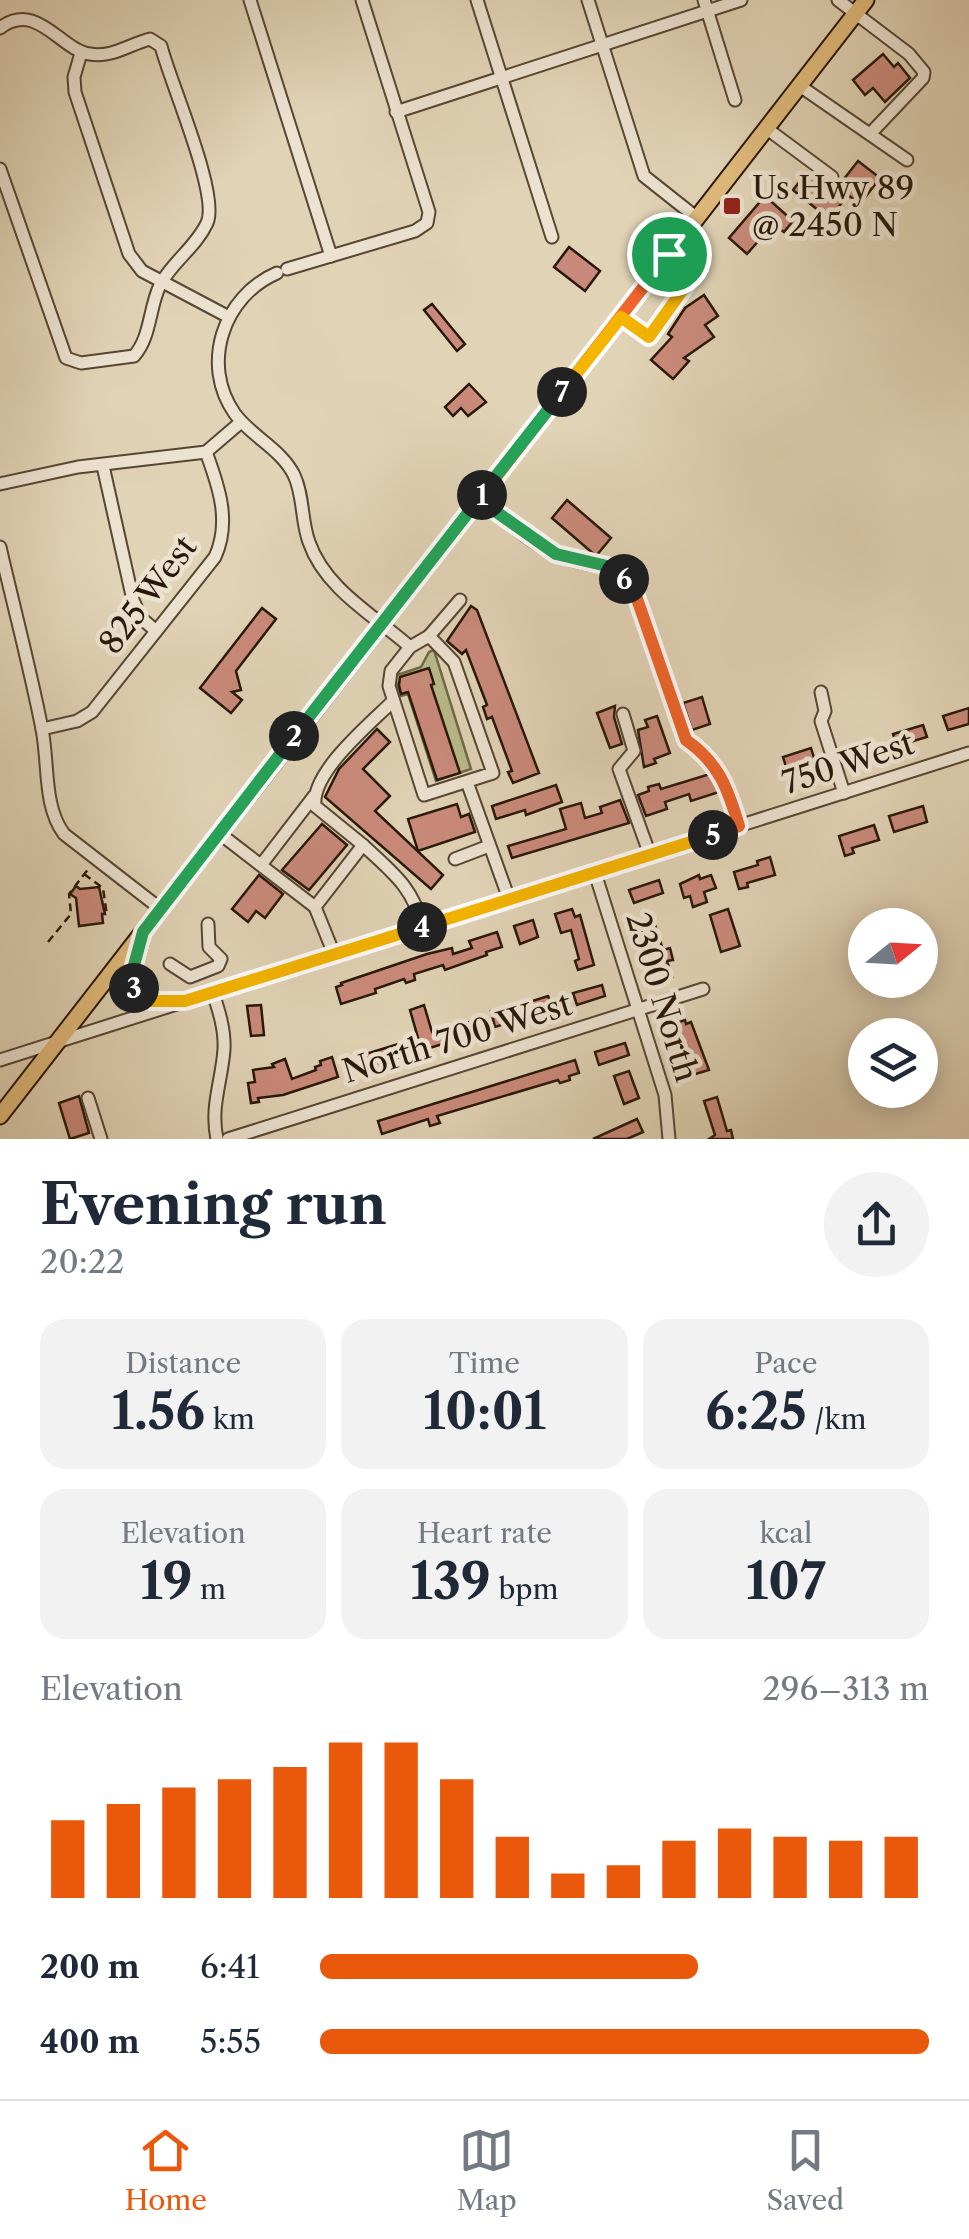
<!DOCTYPE html>
<html lang="en">
<head>
<meta charset="utf-8">
<style>
  body { margin:0; font-family:"Libre Caslon Text",serif; background:#f2f2f3; color:#1f2937; height:100vh; display:flex; flex-direction:column; font-size:38px; white-space:nowrap }
  * { box-sizing:border-box; margin:0 }
  p { font-size:32px; color:#747a83 }
  .icon { flex:none; width:55px; height:55px; fill:none; stroke:currentColor; stroke-width:2; stroke-linecap:round; stroke-linejoin:round }
  .map { position:relative; height:1139px; overflow:hidden }
  .details { display:flex; flex-direction:column; background:#fff; flex:1 }
  .details>* { flex:none }
  .needle { width:65px; rotate:72deg }
  .controls { position:absolute; left:848px; top:908px; display:grid; gap:20px }
  .controls a { display:grid; place-items:center; width:90px; height:90px; border-radius:50%; background:#fff; box-shadow:0 5px 25px #0003; font-size:50px }
  .pin { position:absolute; display:grid; place-items:center; width:85px; height:85px; color:#fff; margin:-42px; border:5px solid #fff; border-radius:50%; box-shadow:0 2px 10px #0007 }
  .km { position:absolute; width:50px; height:50px; margin:-25px; border-radius:50%; background:#222; color:#fff; font-size:28px; line-height:50px; text-align:center }
  .round { display:grid; place-items:center; flex:none; width:105px; height:105px; border-radius:52px; background:#f2f2f3 }
  .head { display:flex; align-items:center; justify-content:space-between; height:170px; padding:0 40px }
  h1 { font-size:55px; font-weight:700; line-height:75px }
  .stats { display:grid; grid-template-columns:repeat(3,1fr); gap:15px; height:170px; padding:10px 40px }
  .stats div { display:grid; align-content:center; border-radius:25px; background:#f2f2f3; text-align:center }
  .stats b { font-size:50px; font-weight:700 }
  .stats small { font-size:28px; font-weight:400 }
  .stats p { font-size:28px }
  .chart { height:280px; padding:20px 40px }
  .chart p { display:flex; justify-content:space-between }
  .chart svg { width:100%; height:180px; margin-top:10px; stroke:#ea580c; stroke-width:6 }
  ul { padding:0 40px; list-style:none; font-size:32px }
  li { display:grid; grid-template-columns:160px 120px 1fr; align-items:center; height:75px }
  li i { height:25px; border-radius:12px; background:#ea580c }
  .menu { display:flex; justify-content:space-around; align-items:center; height:140px; border-top:2px solid #e0e1e3; background:#fff; font-size:28px; color:#747a83 }
  .menu a { display:grid; justify-items:center; gap:5px }
  .menu .selected { color:#ea580c }
  .map>svg:first-child { display:block }
</style>
</head>
<body>
<div class="map">
<svg width="969" height="1139" viewBox="0 0 969 1139">
  <rect width="100%" height="100%" fill="#e1d3b6"/>
  <filter id="stains"><feTurbulence type="fractalNoise" baseFrequency=".002" numOctaves="4"/><feColorMatrix values="0 0 0 0 .2 0 0 0 0 .09 0 0 0 0 .02 0 0 0 .5 -.17"/></filter>
  <radialGradient id="worn" r=".72"><stop offset=".6" stop-color="#630" stop-opacity="0"/><stop offset="1" stop-color="#630" stop-opacity=".3"/></radialGradient>
  <polygon fill="#b9ba89" stroke="#706848" stroke-width="2.5" points="434,650 471,769 436,781 408,694 401,696 394,676 421,667 429,652"/>
  <g fill="#ca8a7b" stroke="#281708" stroke-width="2.5">
    <polygon points="883,54 894,67 898,63 910,78 885,102 873,88 865,95 853,80"/>
    <polygon points="858,161 880,178 860,204 848,195 829,219 793,190 807,172 833,193"/>
    <polygon points="765,196 793,221 784,232 778,228 766,243 761,238 747,254 729,238"/>
    <polygon points="569,247 600,271 585,291 554,267"/>
    <polygon points="704,295 718,316 705,325 714,337 684,358 689,361 673,379 651,360 672,337 668,334 685,308"/>
    <polygon points="432,304 465,344 457,351 424,310"/>
    <polygon points="469,384 486,402 468,416 461,408 453,416 445,407"/>
    <polygon points="567,500 611,538 596,556 552,518"/>
    <polygon points="471,606 477,610 539,773 513,783 508,772 512,771 492,717 487,719 483,707 487,705 466,650 462,654 447,641"/>
    <polygon points="262,608 276,619 236,671 241,690 232,692 242,700 231,713 200,688"/>
    <polygon points="429,668 434,684 431,685 460,773 437,780 408,692 401,694 399,685 400,677"/>
    <polygon points="702,697 710,724 692,730 683,703"/>
    <polygon points="615,706 614,717 622,744 610,748 597,713"/>
    <polygon points="969,708 969,724 948,730 943,716"/>
    <polygon points="657,716 670,753 654,759 656,763 644,767 638,730 648,727 645,720"/>
    <polygon points="923,725 927,737 897,746 893,734"/>
    <polygon points="377,729 390,742 363,769 390,796 375,811 443,875 431,889 325,797 339,769"/>
    <polygon points="811,748 815,761 787,770 783,757"/>
    <polygon points="710,774 719,792 691,801 689,794 665,802 667,809 646,816 638,795 649,791 648,787 659,784 661,789"/>
    <polygon points="556,785 562,802 526,815 525,810 496,819 492,806"/>
    <polygon points="620,800 629,823 512,858 508,846 566,829 560,809 581,803 585,818 602,813 600,807"/>
    <polygon points="457,804 461,817 469,814 475,832 418,851 408,819"/>
    <polygon points="923,806 927,822 894,832 889,816"/>
    <polygon points="322,824 347,845 309,890 282,870"/>
    <polygon points="874,825 879,840 852,848 854,853 845,856 839,836"/>
    <polygon points="770,857 775,875 747,883 748,887 739,889 734,872 758,865 757,861"/>
    <polygon points="259,875 283,894 265,918 256,911 248,922 232,909"/>
    <polygon points="699,875 700,879 711,875 716,888 704,892 707,902 693,907 690,896 684,898 680,884"/>
    <polygon points="659,880 663,893 634,903 629,890"/>
    <polygon points="76,886 80,889 99,887 105,914 102,914 103,923 79,926 76,898 70,894"/>
    <polygon points="572,909 575,917 580,915 594,965 578,970 575,961 579,959 571,930 561,933 555,914"/>
    <polygon points="728,909 740,946 721,952 710,915"/>
    <polygon points="533,920 538,937 520,944 514,926"/>
    <polygon points="655,925 663,950 670,948 673,960 667,961 672,977 658,981 641,929"/>
    <polygon points="497,932 502,947 486,952 487,955 445,970 443,965 414,974 415,980 406,983 404,979 375,989 376,993 341,1004 336,987 342,985 341,983 427,954 452,948 453,954 472,948 469,941"/>
    <polygon points="602,985 605,996 577,1005 573,993"/>
    <polygon points="548,996 553,1009 495,1027 491,1011 500,1008 501,1011"/>
    <polygon points="261,1005 264,1035 251,1036 247,1006"/>
    <polygon points="424,1005 432,1032 477,1020 481,1032 363,1069 359,1056 418,1038 410,1010"/>
    <polygon points="685,1020 686,1024 691,1022 709,1070 689,1076 682,1052 685,1051 673,1024"/>
    <polygon points="625,1043 629,1055 599,1065 595,1052"/>
    <polygon points="332,1057 338,1077 283,1095 258,1098 259,1102 251,1103 248,1083 255,1082 253,1070 274,1067 272,1064 285,1059 292,1079 316,1070 315,1067 321,1065 320,1061"/>
    <polygon points="575,1060 579,1073 569,1076 570,1080 560,1083 558,1080 437,1116 440,1123 430,1126 428,1119 382,1134 378,1121"/>
    <polygon points="629,1071 639,1098 624,1104 614,1076"/>
    <polygon points="79,1096 89,1133 70,1139 59,1103"/>
    <polygon points="717,1097 727,1131 731,1130 733,1139 709,1139 715,1135 704,1101"/>
    <polygon points="637,1119 643,1132 627,1139 593,1139"/>
  </g>
  <g fill="none" stroke-linecap="round" stroke-linejoin="round">
    <defs>
      <g id="minor">
        <polyline points="250,0 331,256"/>
        <polyline points="477,0 552,237"/>
        <polyline points="588,0 644,176 697,218"/>
        <polyline points="704,0 735,100"/>
        <polyline points="838,0 909,54 924,72 923,78 870,134"/>
        <path d="M 0,28 C 37,0 60,50 90,54 C 112,58 130,44 150,39 L 161,46 C 170,82 220,195 207,223 C 196,247 172,262 160,285 C 149,308 151,337 134,356 L 81,363 L 66,358 L 0,169"/>
        <polyline points="81,53 74,77 75,92 129,254 142,271 227,316"/>
        <polyline points="800,86 907,160"/>
        <polyline points="396,112 741,0"/>
        <polyline points="766,128 832,177"/>
        <polyline points="287,269 415,231 427,223 429,212 362,0"/>
        <path d="M 277,273 C 223,296 200,365 235,414 C 252,437 281,449 294,475 C 304,496 301,521 309,542 C 325,589 375,616 410,647 L 429,636 L 454,662 L 493,773 L 424,795 L 389,686 L 391,671 L 410,647"/>
        <polyline points="621,317 649,337 695,274 669,254"/>
        <polyline points="103,466 133,600 141,618 156,631"/>
        <polyline points="0,484 78,467 206,452 241,422"/>
        <path d="M 479,499 C 502,517 528,541 555,554 C 593,572 607,555 636,595 L 686,740 L 717,768 L 727,786 L 739,826"/>
        <path d="M 0,547 C 14,608 30,668 42,729 C 49,764 43,806 64,834 L 162,910"/>
        <polyline points="429,636 460,600"/>
        <polyline points="821,692 825,711 821,721 844,793"/>
        <polyline points="623,714 634,751 619,769 650,855"/>
        <path d="M 42,729 L 77,721 L 92,712 L 215,557 C 231,522 219,487 206,452"/>
        <polyline points="467,782 509,899"/>
        <polyline points="219,833 315,907"/>
        <path d="M 363,845 L 315,806 C 311,772 370,724 393,701"/>
        <polyline points="455,859 489,846"/>
        <polyline points="261,865 314,796"/>
        <polyline points="595,873 665,1095 669,1139"/>
        <path d="M 334,954 L 315,907 L 363,845 C 393,873 412,886 423,927"/>
        <polyline points="170,964 190,977 218,966 221,959 209,947 208,924"/>
        <path d="M 213,993 C 219,1011 225,1030 224,1049 C 222,1081 210,1106 217,1139"/>
        <polyline points="0,1060 969,753"/>
        <polyline points="88,1098 101,1139"/>
        <polyline points="228,1139 703,989"/>
      </g>
      <g id="major">
        <polyline points="141,941 133,969 135,990 149,1001 185,1001"/>
        <polyline points="0,1116 866,0"/>
      </g>
    </defs>
    <use href="#minor" stroke="#564634" stroke-width="15"/>
    <use href="#major" stroke="#281708" stroke-width="19"/>
    <g stroke="#281708" stroke-width="2.5" stroke-dasharray="8 5" stroke-linecap="butt">
      <polyline points="84,874 103,888 107,916"/>
      <polyline points="48,942 71,914 69,894 89,868"/>
    </g>
    <use href="#minor" stroke="#ece2d0" stroke-width="11"/>
    <use href="#major" stroke="#e0ba7b" stroke-width="15"/>
  </g>
  <g fill="none" stroke-linecap="round" stroke-linejoin="round">
    <defs>
      <polyline id="split-1" points="482,495 669,254"/>
      <polyline id="split-2" points="294,736 482,495"/>
      <polyline id="split-3" points="134,988 133,969 143,932 294,736"/>
      <polyline id="split-4" points="134,988 149,1001 185,1001 422,927"/>
      <polyline id="split-5" points="422,927 713,835"/>
      <path id="split-6" d="M 624,579 L 636,596 L 686,740 C 719,763 728,789 739,826 L 713,835"/>
      <polyline id="split-7" points="562,392 478,499 556,554 607,566 624,579"/>
      <polyline id="split-8" points="562,392 621,317 649,337 694,274 669,254"/>
    </defs>
    <use href="#split-1" stroke="#fff" stroke-width="20"/>
    <use href="#split-2" stroke="#fff" stroke-width="20"/>
    <use href="#split-3" stroke="#fff" stroke-width="20"/>
    <use href="#split-4" stroke="#fff" stroke-width="20"/>
    <use href="#split-5" stroke="#fff" stroke-width="20"/>
    <use href="#split-6" stroke="#fff" stroke-width="20"/>
    <use href="#split-7" stroke="#fff" stroke-width="20"/>
    <use href="#split-8" stroke="#fff" stroke-width="20"/>
    <use href="#split-1" stroke="#f0652b" stroke-width="12"/>
    <use href="#split-2" stroke="#22a559" stroke-width="12"/>
    <use href="#split-3" stroke="#22a559" stroke-width="12"/>
    <use href="#split-4" stroke="#f5b400" stroke-width="12"/>
    <use href="#split-5" stroke="#f5b400" stroke-width="12"/>
    <use href="#split-6" stroke="#f0652b" stroke-width="12"/>
    <use href="#split-7" stroke="#22a559" stroke-width="12"/>
    <use href="#split-8" stroke="#f5b400" stroke-width="12"/>
  </g>
  <rect fill="#8f2418" stroke="#ece2d0" stroke-width="4" x="722" y="196" width="20" height="20" rx="5"/>
  <g text-anchor="middle" stroke-width="9" stroke-linejoin="round" paint-order="stroke">
    <g font-size="32" fill="#281708" stroke="#ece2d0" text-anchor="start">
      <text x="752" y="199">Us Hwy 89<tspan x="752" dy="37">@ 2450 N</tspan></text>
    </g>
    <g font-size="32" fill="#281708" stroke="#ece2d0">
      <text transform="translate(148 595) rotate(-53)" y="11">825 West</text>
      <text transform="translate(848 763) rotate(-18)" y="11">750 West</text>
      <text transform="translate(662 997) rotate(73)" y="11">2300 North</text>
      <text transform="translate(457 1038) rotate(-17)" y="11">North 700 West</text>
    </g>
  </g>
  <rect width="100%" height="100%" filter="url(#stains)"/>
  <rect width="100%" height="100%" fill="url(#worn)"/>
</svg>
<div class="controls">
<a><svg class="needle" viewBox="-14 -14 28 28"><path d="M0-13l5 13h-10z" fill="#e53935"/><path d="M0 13l5-13h-10z" fill="#747a83"/></svg></a>
<a><svg class="icon" aria-label="layers" viewBox="0 0 24 24"><path d="M12 4l9 5-9 5-9-5zM3 14l9 5 9-5"/></svg></a>
</div>
<div class="pin" style="left:669px;top:254px;background:#1e9e55"><svg class="icon" aria-label="arrive" viewBox="0 0 24 24"><path d="M6 21V4h12l-3 4 3 4H6"/></svg></div>
<b class="km" style="left:482px;top:495px">1</b>
<b class="km" style="left:294px;top:736px">2</b>
<b class="km" style="left:134px;top:988px">3</b>
<b class="km" style="left:422px;top:927px">4</b>
<b class="km" style="left:713px;top:835px">5</b>
<b class="km" style="left:624px;top:579px">6</b>
<b class="km" style="left:562px;top:392px">7</b>
</div>
<section class="details">
<div class="head"><div><h1>Evening run</h1><p>20:22</p></div><a class="round"><svg class="icon" aria-label="share" viewBox="0 0 24 24"><path d="M12 15V3M7 8l5-5 5 5M5 13v7h14v-7"/></svg></a></div>
<div class="stats">
<div><p>Distance</p><b>1.56<small> km</small></b></div>
<div><p>Time</p><b>10:01</b></div>
<div><p>Pace</p><b>6:25<small> /km</small></b></div>
</div>
<div class="stats">
<div><p>Elevation</p><b>19<small> m</small></b></div>
<div><p>Heart rate</p><b>139<small> bpm</small></b></div>
<div><p>kcal</p><b>107</b></div>
</div>
<div class="chart"><p><span>Elevation</span>296–313 m</p>
<svg viewBox="0 0 160 44" preserveAspectRatio="none"><path d="M5 44V25M15 44V21M25 44V17M35 44V15M45 44V12M55 44V6M65 44V6M75 44V15M85 44V29M95 44V38M105 44V36M115 44V30M125 44V27M135 44V29M145 44V30M155 44V29"/></svg>
</div>
<ul>
<li><b>200 m</b>6:41<i style="width:62%"></i></li>
<li><b>400 m</b>5:55<i style="width:100%"></i></li>
</ul>
</section>
<nav class="menu">
<a class="selected"><svg class="icon" aria-label="home" viewBox="0 0 24 24"><path d="M3 11l9-7 9 7M6 9v11h12V9"/></svg>Home</a>
<a><svg class="icon" aria-label="map" viewBox="0 0 24 24"><path d="M3 6l6-2 6 2 6-2v14l-6 2-6-2-6 2zM9 4v14M15 6v14"/></svg>Map</a>
<a><svg class="icon" aria-label="saved" viewBox="0 0 24 24"><path d="M7 4h10v16l-5-4-5 4z"/></svg>Saved</a>
</nav>
</body>
</html>
